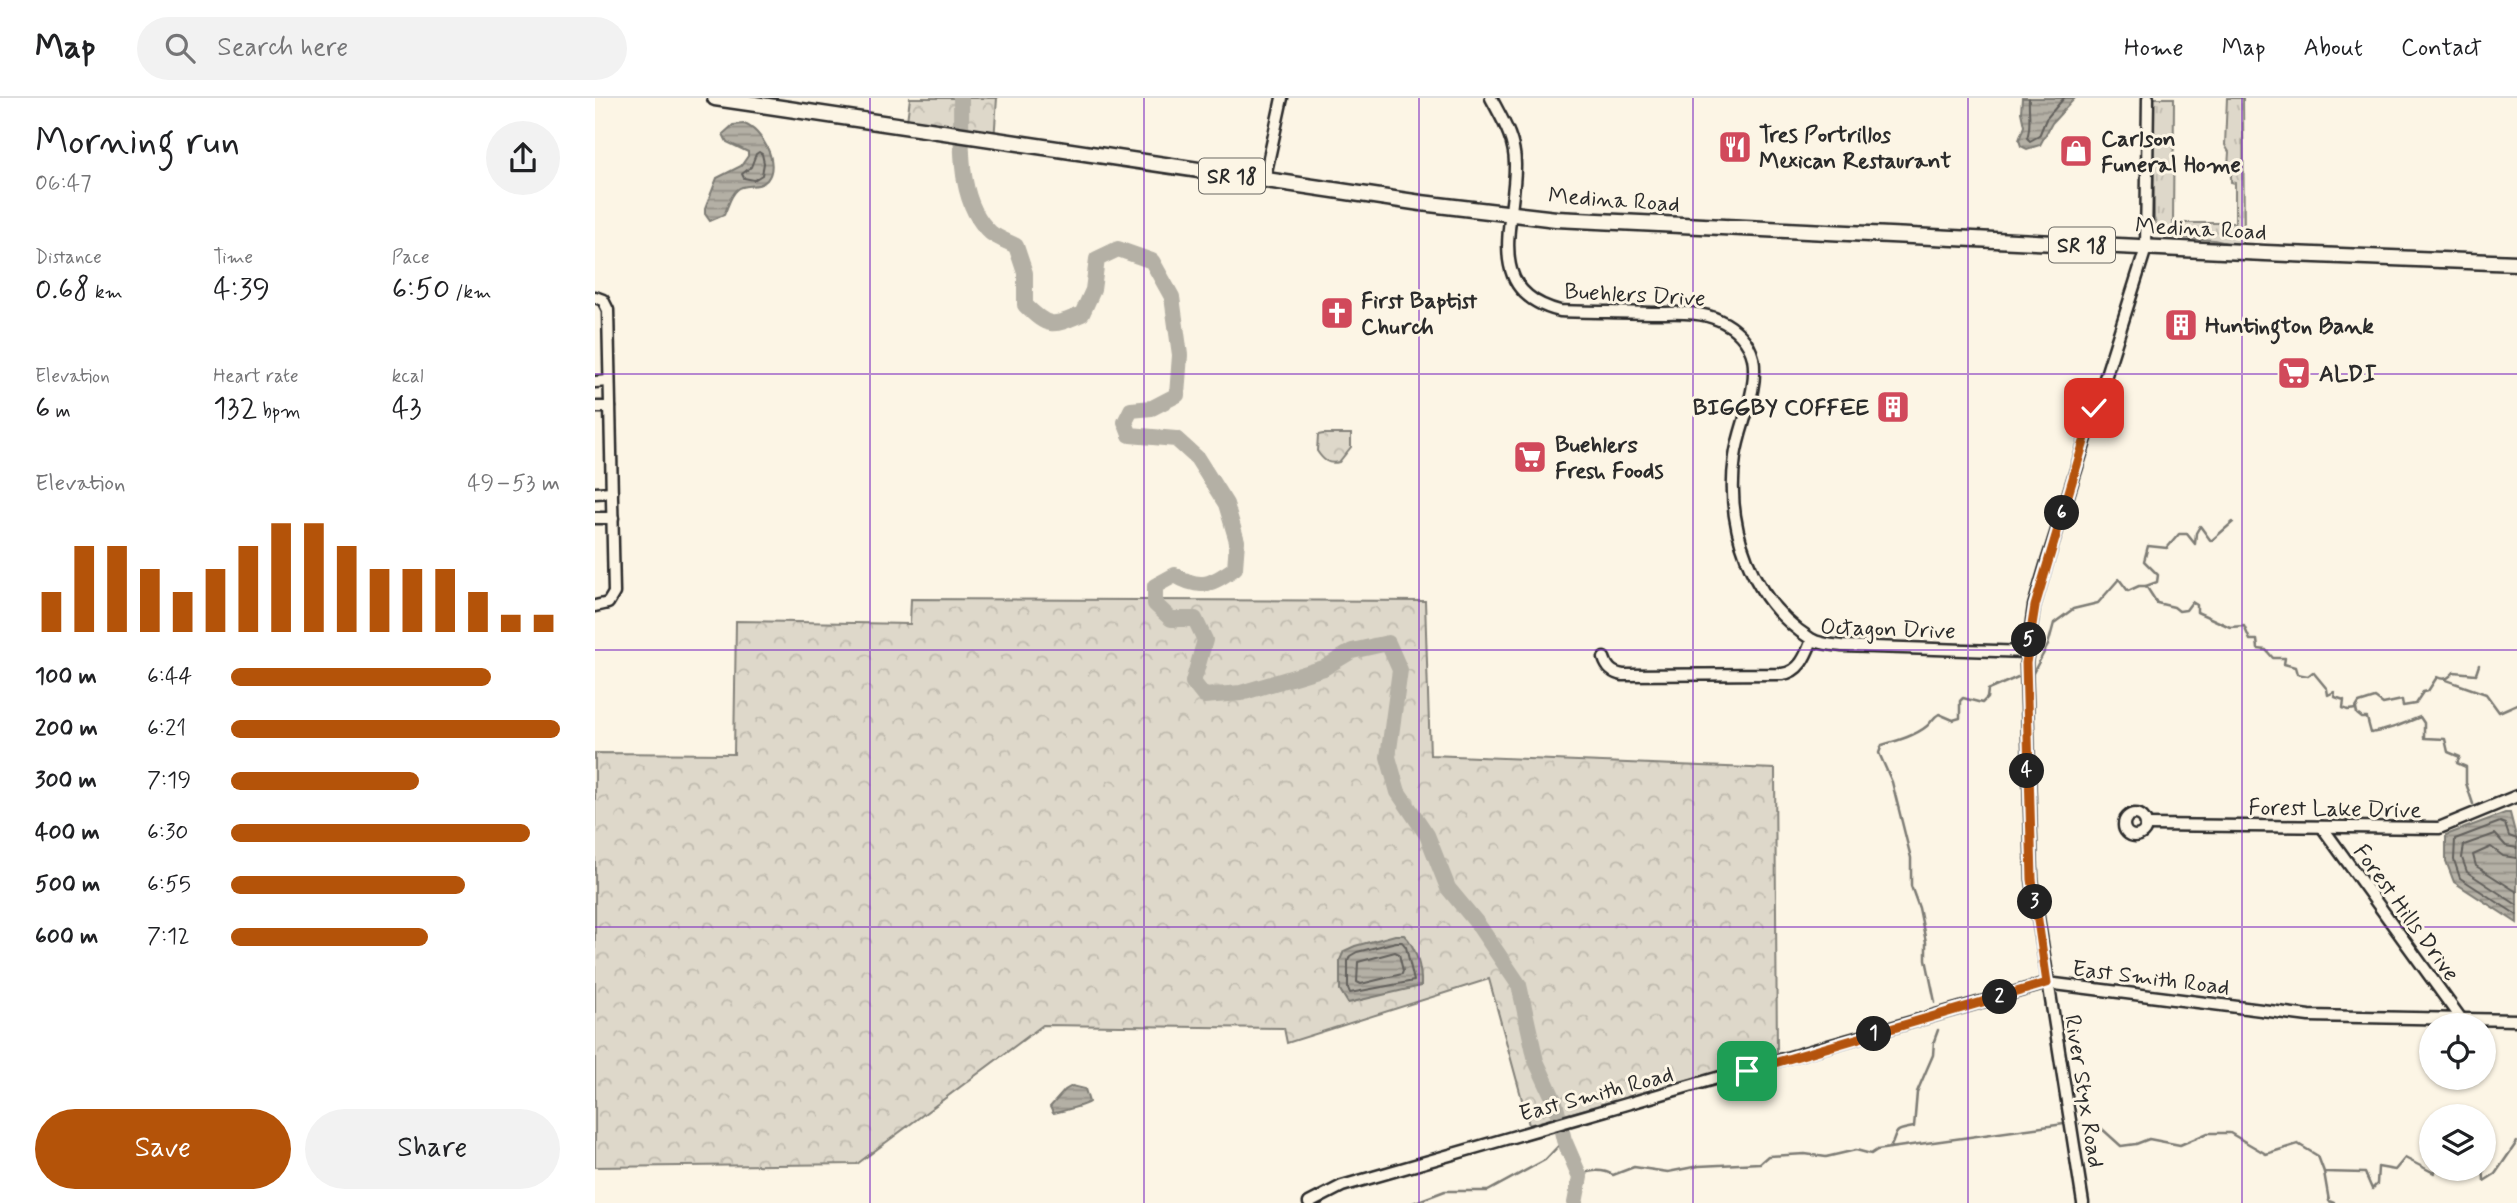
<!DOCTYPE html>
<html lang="en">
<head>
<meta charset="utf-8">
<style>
  body { margin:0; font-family:Mynerve,sans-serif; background:#f2f2f2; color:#202124; height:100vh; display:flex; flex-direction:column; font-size:26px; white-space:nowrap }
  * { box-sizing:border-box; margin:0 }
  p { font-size:23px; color:#757577 }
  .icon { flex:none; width:38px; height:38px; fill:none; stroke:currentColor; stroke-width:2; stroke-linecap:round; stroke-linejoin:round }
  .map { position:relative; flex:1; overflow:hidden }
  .details { display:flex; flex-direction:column; background:#fff; width:595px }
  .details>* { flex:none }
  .controls { position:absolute; left:1824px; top:915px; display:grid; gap:14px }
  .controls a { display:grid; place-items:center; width:77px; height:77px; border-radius:50%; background:#fff; box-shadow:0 2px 5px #0004; font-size:35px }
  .pin { position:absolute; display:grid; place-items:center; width:60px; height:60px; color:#fff; margin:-30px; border-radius:14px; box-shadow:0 4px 10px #0006 }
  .km { position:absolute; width:35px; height:35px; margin:-18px; border-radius:50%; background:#222; color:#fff; font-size:19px; line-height:35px; text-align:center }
  .round { display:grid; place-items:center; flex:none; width:74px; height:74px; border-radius:37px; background:#f2f2f2 }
  .overview { display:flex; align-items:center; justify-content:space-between; height:119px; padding:0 35px }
  h1 { font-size:38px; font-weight:600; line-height:52px }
  .figures { display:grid; grid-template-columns:repeat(3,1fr); gap:10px; height:119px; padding:7px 35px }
  .figures div { display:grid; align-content:center }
  .figures b { font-size:30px; font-weight:600 }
  .figures small { font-size:19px; font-weight:400 }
  .figures p { font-size:19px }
  .chart { height:196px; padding:14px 35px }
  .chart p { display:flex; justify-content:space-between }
  .chart svg { width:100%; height:126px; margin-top:7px; stroke:#b45309; stroke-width:6 }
  .cta { display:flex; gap:14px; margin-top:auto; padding:14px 35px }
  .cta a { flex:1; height:80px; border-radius:42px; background:#b45309; color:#fff; font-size:28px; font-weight:600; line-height:80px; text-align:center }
  .cta a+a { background:#f2f2f2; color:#202124 }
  ul { padding:0 35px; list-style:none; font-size:23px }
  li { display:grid; grid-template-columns:112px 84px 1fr; align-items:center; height:52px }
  li i { height:18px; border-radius:9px; background:#b45309 }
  header { display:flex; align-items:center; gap:42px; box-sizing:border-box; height:98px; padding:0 35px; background:#fff; border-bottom:2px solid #e0e0e0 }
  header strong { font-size:33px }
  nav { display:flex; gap:38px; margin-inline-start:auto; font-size:24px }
  .search { width:490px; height:63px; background:#f2f2f2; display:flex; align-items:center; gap:18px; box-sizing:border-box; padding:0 24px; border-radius:38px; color:#757577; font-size:26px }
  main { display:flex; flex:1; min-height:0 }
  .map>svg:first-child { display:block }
</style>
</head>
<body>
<header>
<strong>Map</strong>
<div class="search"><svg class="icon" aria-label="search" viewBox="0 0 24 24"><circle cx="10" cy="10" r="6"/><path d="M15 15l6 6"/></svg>Search here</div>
<nav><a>Home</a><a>Map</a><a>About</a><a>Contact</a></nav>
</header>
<main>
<section class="details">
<div class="overview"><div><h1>Morning run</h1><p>06:47</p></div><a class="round"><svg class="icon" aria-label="share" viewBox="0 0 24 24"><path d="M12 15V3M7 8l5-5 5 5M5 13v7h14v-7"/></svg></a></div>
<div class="figures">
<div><p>Distance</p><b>0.68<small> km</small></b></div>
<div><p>Time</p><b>4:39</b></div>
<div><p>Pace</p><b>6:50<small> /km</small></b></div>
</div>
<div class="figures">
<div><p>Elevation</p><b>6<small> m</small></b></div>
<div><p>Heart rate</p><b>132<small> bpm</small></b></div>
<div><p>kcal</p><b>43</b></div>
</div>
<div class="chart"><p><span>Elevation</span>49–53 m</p>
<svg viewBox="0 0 160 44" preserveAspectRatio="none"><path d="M5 44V30M15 44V14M25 44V14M35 44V22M45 44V30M55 44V22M65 44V14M75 44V6M85 44V6M95 44V14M105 44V22M115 44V22M125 44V22M135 44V30M145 44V38M155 44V38"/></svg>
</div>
<ul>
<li><b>100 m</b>6:44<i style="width:79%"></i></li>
<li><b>200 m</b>6:21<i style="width:100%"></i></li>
<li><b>300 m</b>7:19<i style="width:57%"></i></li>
<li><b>400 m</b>6:30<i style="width:91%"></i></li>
<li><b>500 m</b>6:55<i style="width:71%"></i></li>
<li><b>600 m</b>7:12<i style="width:60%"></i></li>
</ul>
<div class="cta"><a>Save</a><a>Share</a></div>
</section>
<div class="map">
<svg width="1922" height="1105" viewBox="0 0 1922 1105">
  <defs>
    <pattern id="grass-tufts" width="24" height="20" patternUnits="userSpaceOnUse" patternTransform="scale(1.75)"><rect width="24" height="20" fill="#ded8ca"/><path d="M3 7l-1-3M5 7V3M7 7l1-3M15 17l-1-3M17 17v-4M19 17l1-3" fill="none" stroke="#bfbaae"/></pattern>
    <pattern id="park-crowns" width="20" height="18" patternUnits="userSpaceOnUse" patternTransform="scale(1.75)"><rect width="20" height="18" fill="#ded8ca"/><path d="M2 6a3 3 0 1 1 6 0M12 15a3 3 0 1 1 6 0" fill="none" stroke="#bfbaae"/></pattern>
    <pattern id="water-rules" width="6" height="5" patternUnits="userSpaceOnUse" patternTransform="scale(1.75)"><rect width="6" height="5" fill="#b4b0a5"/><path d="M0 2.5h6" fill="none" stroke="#938f87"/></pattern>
  </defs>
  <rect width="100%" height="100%" fill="#fcf5e5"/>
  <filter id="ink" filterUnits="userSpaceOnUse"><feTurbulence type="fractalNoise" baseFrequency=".0143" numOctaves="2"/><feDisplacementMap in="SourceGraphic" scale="14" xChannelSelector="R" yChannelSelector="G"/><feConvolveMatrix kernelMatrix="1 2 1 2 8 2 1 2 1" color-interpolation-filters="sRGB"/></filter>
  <g filter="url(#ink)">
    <polygon fill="url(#grass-tufts)" stroke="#84827a" stroke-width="2" points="1558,0 1579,0 1578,126 1583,127 1584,125 1640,125 1640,85 1636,84 1636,70 1633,69 1634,54 1630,47 1632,0 1648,0 1649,149 1619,142 1574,139 1563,131 1559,120"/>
    <g fill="url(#park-crowns)" stroke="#84827a" stroke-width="2">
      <polygon points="315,0 402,0 399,43 311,30"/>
      <path d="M 728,336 L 756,336 L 756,349 L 744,364 C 733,367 728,362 722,353 L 723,337 Z"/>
      <polygon points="316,501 830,503 835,657 1180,671 1182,957 934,1027 894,881 692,945 689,930 448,927 262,1066 0,1069 0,655 139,656 141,523 315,526"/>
    </g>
    <g fill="url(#water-rules)" stroke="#7d7b74" stroke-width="2">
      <polygon points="1427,0 1480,0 1457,25 1445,47 1432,51 1426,48 1424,42 1429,28 1426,14"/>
      <path d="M 149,26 C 166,31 186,65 172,82 C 163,92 150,84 142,92 C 135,98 133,109 129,117 L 115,123 L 110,116 L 110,111 L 122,80 L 146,68 L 153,58 L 153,54 L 132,44 L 128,36 L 138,27 Z"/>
      <polygon points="1910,715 1915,715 1922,742 1922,825 1859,784 1851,763 1851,737"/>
      <path d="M 800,837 L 809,837 C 821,848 827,872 826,888 L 753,905 L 745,892 L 745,862 L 749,853 L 760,848 Z"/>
      <path d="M 477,988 L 490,991 L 494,1004 C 491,1007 461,1015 458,1015 L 455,1009 L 470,992 Z"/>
    </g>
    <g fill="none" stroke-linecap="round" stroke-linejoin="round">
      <g stroke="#62605c" stroke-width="2">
        <path d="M 1434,0 C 1433,15 1437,26 1432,40 L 1435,43 L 1444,38 L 1451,21 L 1469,0"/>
        <polygon points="164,54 167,56 169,65 167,77 159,82 149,80 147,76 156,69 161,56"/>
        <polyline points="1922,741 1914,738 1910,726 1905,724 1860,741 1859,762 1865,780 1922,817"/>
        <polyline points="1922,750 1911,748 1900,736 1869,747 1867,760 1872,774 1922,807"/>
        <polyline points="1922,760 1908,758 1896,749 1878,757 1881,768 1922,794"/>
        <polygon points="801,844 807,844 811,849 819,883 755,895 753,890 753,863 755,858 762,854"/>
        <polygon points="800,854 804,856 808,873 807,876 766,886 762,884 763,864"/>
      </g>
      <g stroke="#7d7b74" stroke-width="2.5">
        <polyline points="1551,488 1562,484 1563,477 1549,463 1553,448 1572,450 1584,436 1592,436 1600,446 1601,435 1605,428 1616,443 1638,424"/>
        <path d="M 1438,575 L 1453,547 L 1459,525 L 1478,511 L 1503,505 L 1524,481 L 1533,493 L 1544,488 L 1551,488 L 1562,505 L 1579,509 L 1584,513 L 1591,512 L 1597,504 L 1602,507 L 1602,514 L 1635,529 L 1649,528 L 1655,542 L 1662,542 L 1663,551 L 1671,552 L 1678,560 L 1690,560 L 1689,566 L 1700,569 L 1702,576 L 1713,578 L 1718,574 L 1732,591 L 1733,597 L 1739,594 L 1740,599 L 1749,602 L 1748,610 L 1753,612 L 1761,611 L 1762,616 L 1767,620 L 1772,620 L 1776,635 C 1794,632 1808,626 1825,619 L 1829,625 L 1829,640 L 1850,641 L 1853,654 L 1865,659 L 1862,665 L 1871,669 L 1871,685 L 1878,706"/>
        <polyline points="1851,582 1891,596 1904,614 1922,606"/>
        <path d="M 1761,610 L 1764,605 L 1780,600 L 1788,606 L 1807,602 L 1808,608 L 1820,606 L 1828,594 L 1833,593 L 1842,579 C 1850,583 1854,580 1859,574 L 1881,576 L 1884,567"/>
        <path d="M 1340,904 L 1331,861 L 1331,844 L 1324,810 L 1316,788 L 1316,760 L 1297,684 L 1284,655 L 1287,647 C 1301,643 1320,638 1332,628 C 1337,624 1338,619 1344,616 L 1358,622 L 1365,620 L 1365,603 L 1368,600 L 1387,605 L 1392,600 L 1393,592 L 1423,579"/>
        <polyline points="1485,1026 1505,1029 1526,1048 1541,1046 1554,1041 1585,1047 1613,1035 1635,1035 1671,1056 1703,1046 1723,1058 1729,1074 1770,1075 1777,1091 1782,1086 1783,1069 1800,1072 1810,1060 1839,1075 1841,1071"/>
        <polyline points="1295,1050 1469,1026"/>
        <polyline points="1888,1066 1889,1083 1900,1076 1922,1044"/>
        <polyline points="1851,1071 1852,1071"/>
        <polyline points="1729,1074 1734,1103 1739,1105"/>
        <path d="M 984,1076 C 996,1073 1006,1070 1018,1077 L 1039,1069 L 1073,1074 L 1104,1068 L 1165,1065 L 1173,1058 L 1210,1056 L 1231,1059 L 1261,1052 L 1276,1056 L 1282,1052 L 1295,1050 C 1304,1034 1295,1033 1319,1029 L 1322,994 L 1338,957 L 1339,943 L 1343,932"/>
        <polyline points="818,1105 850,1093 893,1093 950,1062 969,1042"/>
      </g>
      <path stroke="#b4b0a5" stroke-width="16" d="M 366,0 C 367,42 361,104 396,135 C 403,140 413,144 421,148 L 430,175 L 430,207 C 453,230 457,229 487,216 L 498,192 L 502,161 L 523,151 L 557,163 L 577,199 L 585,257 L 582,297 L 557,310 L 536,312 L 530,324 L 535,337 L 581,341 L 602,360 L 631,406 L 642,443 L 640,470 C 617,486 606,493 580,477 L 560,488 L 560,506 L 576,521 L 600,521 L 610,542 L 598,584 L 609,598 L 646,595 L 729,570 L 757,553 L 793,545 L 805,572 L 793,659 L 803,694 L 832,737 L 853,790 L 882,825 L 924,887 L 941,963 L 960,1004 L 969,1042 L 985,1079 L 980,1105"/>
      <defs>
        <g id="minor">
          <path d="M 896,0 C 907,21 920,41 920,66 C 921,123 886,193 965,213 C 997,214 1029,214 1061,215 C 1082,215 1105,213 1124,222 C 1140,229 1154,243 1158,260 C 1164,293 1144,328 1140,359 C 1130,428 1156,503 1216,541 C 1224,546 1237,547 1247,548 L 1432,554"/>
          <polyline points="669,83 687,0"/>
          <polyline points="0,199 8,202 13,212 19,495 13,505 0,508"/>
          <polyline points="0,284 14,283"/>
          <polyline points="0,309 15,309"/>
          <polyline points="0,395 17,394"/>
          <polyline points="0,420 18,420"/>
          <path d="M 1009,560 C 1012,570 1017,575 1028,577 L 1187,576 C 1205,574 1211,557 1217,542"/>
          <circle cx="1540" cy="727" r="11"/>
          <polyline points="1551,727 1844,730 1922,698"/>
          <polyline points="1727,729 1866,921"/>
          <polyline points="714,1105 747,1088 1452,885 1714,918 1922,922"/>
          <polyline points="1488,1105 1437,781 1431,565 1439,508 1452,464 1551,150 1553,0"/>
        </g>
        <polyline id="highway" points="120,0 826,105 961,121 1670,155 1922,165"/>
      </defs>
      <use href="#minor" stroke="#2b2b2b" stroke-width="15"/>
      <use href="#highway" stroke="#2b2b2b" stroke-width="19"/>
      <use href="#minor" stroke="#fcf5e5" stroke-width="10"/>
      <use href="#highway" stroke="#fcf5e5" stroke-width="14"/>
    </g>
  </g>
  <g fill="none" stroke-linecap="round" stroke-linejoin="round" filter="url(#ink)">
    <defs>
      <polyline id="route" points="1152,973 1452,885 1437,781 1431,565 1440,508 1499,310"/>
    </defs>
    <use href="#route" stroke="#fff" stroke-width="14"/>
    <use href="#route" stroke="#b45309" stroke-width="9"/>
  </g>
  <path fill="none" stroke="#7b2cbf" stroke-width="2" stroke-opacity="0.55" d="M 275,0 L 275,1105M 549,0 L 549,1105M 824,0 L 824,1105M 1098,0 L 1098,1105M 1373,0 L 1373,1105M 1647,0 L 1647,1105M 0,276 L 1922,276M 0,552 L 1922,552M 0,829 L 1922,829"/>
  <defs>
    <symbol id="restaurant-square" viewBox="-11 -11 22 22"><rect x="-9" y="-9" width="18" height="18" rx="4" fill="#d1495b" stroke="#fcf5e5"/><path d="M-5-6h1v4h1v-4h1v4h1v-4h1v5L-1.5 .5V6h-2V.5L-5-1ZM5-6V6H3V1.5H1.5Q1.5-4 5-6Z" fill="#fff"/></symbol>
    <symbol id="shop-square" viewBox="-11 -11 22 22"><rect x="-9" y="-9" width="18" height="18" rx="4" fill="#d1495b" stroke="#fcf5e5"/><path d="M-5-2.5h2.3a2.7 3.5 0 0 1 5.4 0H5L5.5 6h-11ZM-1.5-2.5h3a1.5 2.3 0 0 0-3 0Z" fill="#fff"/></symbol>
    <symbol id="church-square" viewBox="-11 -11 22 22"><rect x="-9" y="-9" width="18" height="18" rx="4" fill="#d1495b" stroke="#fcf5e5"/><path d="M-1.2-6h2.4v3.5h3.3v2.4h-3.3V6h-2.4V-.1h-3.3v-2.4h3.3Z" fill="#fff"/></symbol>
    <symbol id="building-square" viewBox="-11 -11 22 22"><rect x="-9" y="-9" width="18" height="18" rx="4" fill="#d1495b" stroke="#fcf5e5"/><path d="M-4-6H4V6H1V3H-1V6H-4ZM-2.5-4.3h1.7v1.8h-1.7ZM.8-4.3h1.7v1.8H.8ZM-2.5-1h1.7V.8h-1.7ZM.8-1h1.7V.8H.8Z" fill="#fff"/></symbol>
    <symbol id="supermarket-square" viewBox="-11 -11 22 22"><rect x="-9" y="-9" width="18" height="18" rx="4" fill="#d1495b" stroke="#fcf5e5"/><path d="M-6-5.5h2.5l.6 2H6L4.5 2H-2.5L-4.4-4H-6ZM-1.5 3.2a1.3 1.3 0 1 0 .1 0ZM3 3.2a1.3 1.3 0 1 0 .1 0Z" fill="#fff"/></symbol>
  </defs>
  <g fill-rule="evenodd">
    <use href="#restaurant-square" x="1121" y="30" width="38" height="38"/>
    <use href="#shop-square" x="1462" y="34" width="38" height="38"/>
    <use href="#church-square" x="723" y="196" width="38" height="38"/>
    <use href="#building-square" x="1567" y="208" width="38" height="38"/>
    <use href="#supermarket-square" x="1680" y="256" width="38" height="38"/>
    <use href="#building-square" x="1279" y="290" width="38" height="38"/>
    <use href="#supermarket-square" x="916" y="340" width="38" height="38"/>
  </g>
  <g text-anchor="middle" stroke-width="6" stroke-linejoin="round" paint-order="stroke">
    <g fill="#fcf5e5" stroke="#6a6863" stroke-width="2">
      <rect x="604" y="60.5" width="66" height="35" rx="5"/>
      <rect x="1454" y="129.5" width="66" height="35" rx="5"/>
    </g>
    <g font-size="21" font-weight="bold" fill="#2b2b2b">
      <text x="637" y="85">SR 18</text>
      <text x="1487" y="154">SR 18</text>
    </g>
    <g font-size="23" font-weight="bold" fill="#2b2b2b" stroke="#fcf5e5" text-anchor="start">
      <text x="1164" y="44">Tres Portrillos<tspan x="1164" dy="26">Mexican Restaurant</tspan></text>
      <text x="1506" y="48">Carlson<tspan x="1506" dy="26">Funeral Home</tspan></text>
      <text x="766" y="210">First Baptist<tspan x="766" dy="26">Church</tspan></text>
      <text x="1610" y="235">Huntington Bank</text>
      <text x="1724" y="283">ALDI</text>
      <text x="1274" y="317" text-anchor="end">BIGGBY COFFEE</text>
      <text x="960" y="354">Buehlers<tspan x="960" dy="26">Fresh Foods</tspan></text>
    </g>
    <g font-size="23" fill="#2b2b2b" stroke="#fcf5e5">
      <text transform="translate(1019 101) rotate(4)" y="8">Medina Road</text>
      <text transform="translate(1606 130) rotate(3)" y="8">Medina Road</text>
      <text transform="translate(1040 196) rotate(3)" y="8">Buehlers Drive</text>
      <text transform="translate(1293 530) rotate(2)" y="8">Octagon Drive</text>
      <text transform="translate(1740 710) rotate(1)" y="8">Forest Lake Drive</text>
      <text transform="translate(1812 814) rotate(54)" y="8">Forest Hills Drive</text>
      <text transform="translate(1556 879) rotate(7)" y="8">East Smith Road</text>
      <text transform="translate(1490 993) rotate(81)" y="8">River Styx Road</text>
      <text transform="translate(1001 995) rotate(-15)" y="8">East Smith Road</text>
    </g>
  </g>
</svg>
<div class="controls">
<a><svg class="icon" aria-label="locate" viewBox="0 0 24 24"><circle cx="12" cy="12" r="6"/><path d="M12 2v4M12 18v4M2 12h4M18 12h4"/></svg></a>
<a><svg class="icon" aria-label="layers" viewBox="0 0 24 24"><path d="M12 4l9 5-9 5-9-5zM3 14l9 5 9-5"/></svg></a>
</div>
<div class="pin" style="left:1152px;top:973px;background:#1e9e55"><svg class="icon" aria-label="arrive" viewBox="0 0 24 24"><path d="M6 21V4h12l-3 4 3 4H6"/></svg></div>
<div class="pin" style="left:1499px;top:310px;background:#d93025"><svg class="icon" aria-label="check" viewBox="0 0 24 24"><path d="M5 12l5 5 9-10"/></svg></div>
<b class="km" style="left:1279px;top:936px">1</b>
<b class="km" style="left:1405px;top:899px">2</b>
<b class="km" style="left:1440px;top:804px">3</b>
<b class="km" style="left:1432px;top:673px">4</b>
<b class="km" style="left:1434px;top:542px">5</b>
<b class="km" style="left:1467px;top:415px">6</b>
</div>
</main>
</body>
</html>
